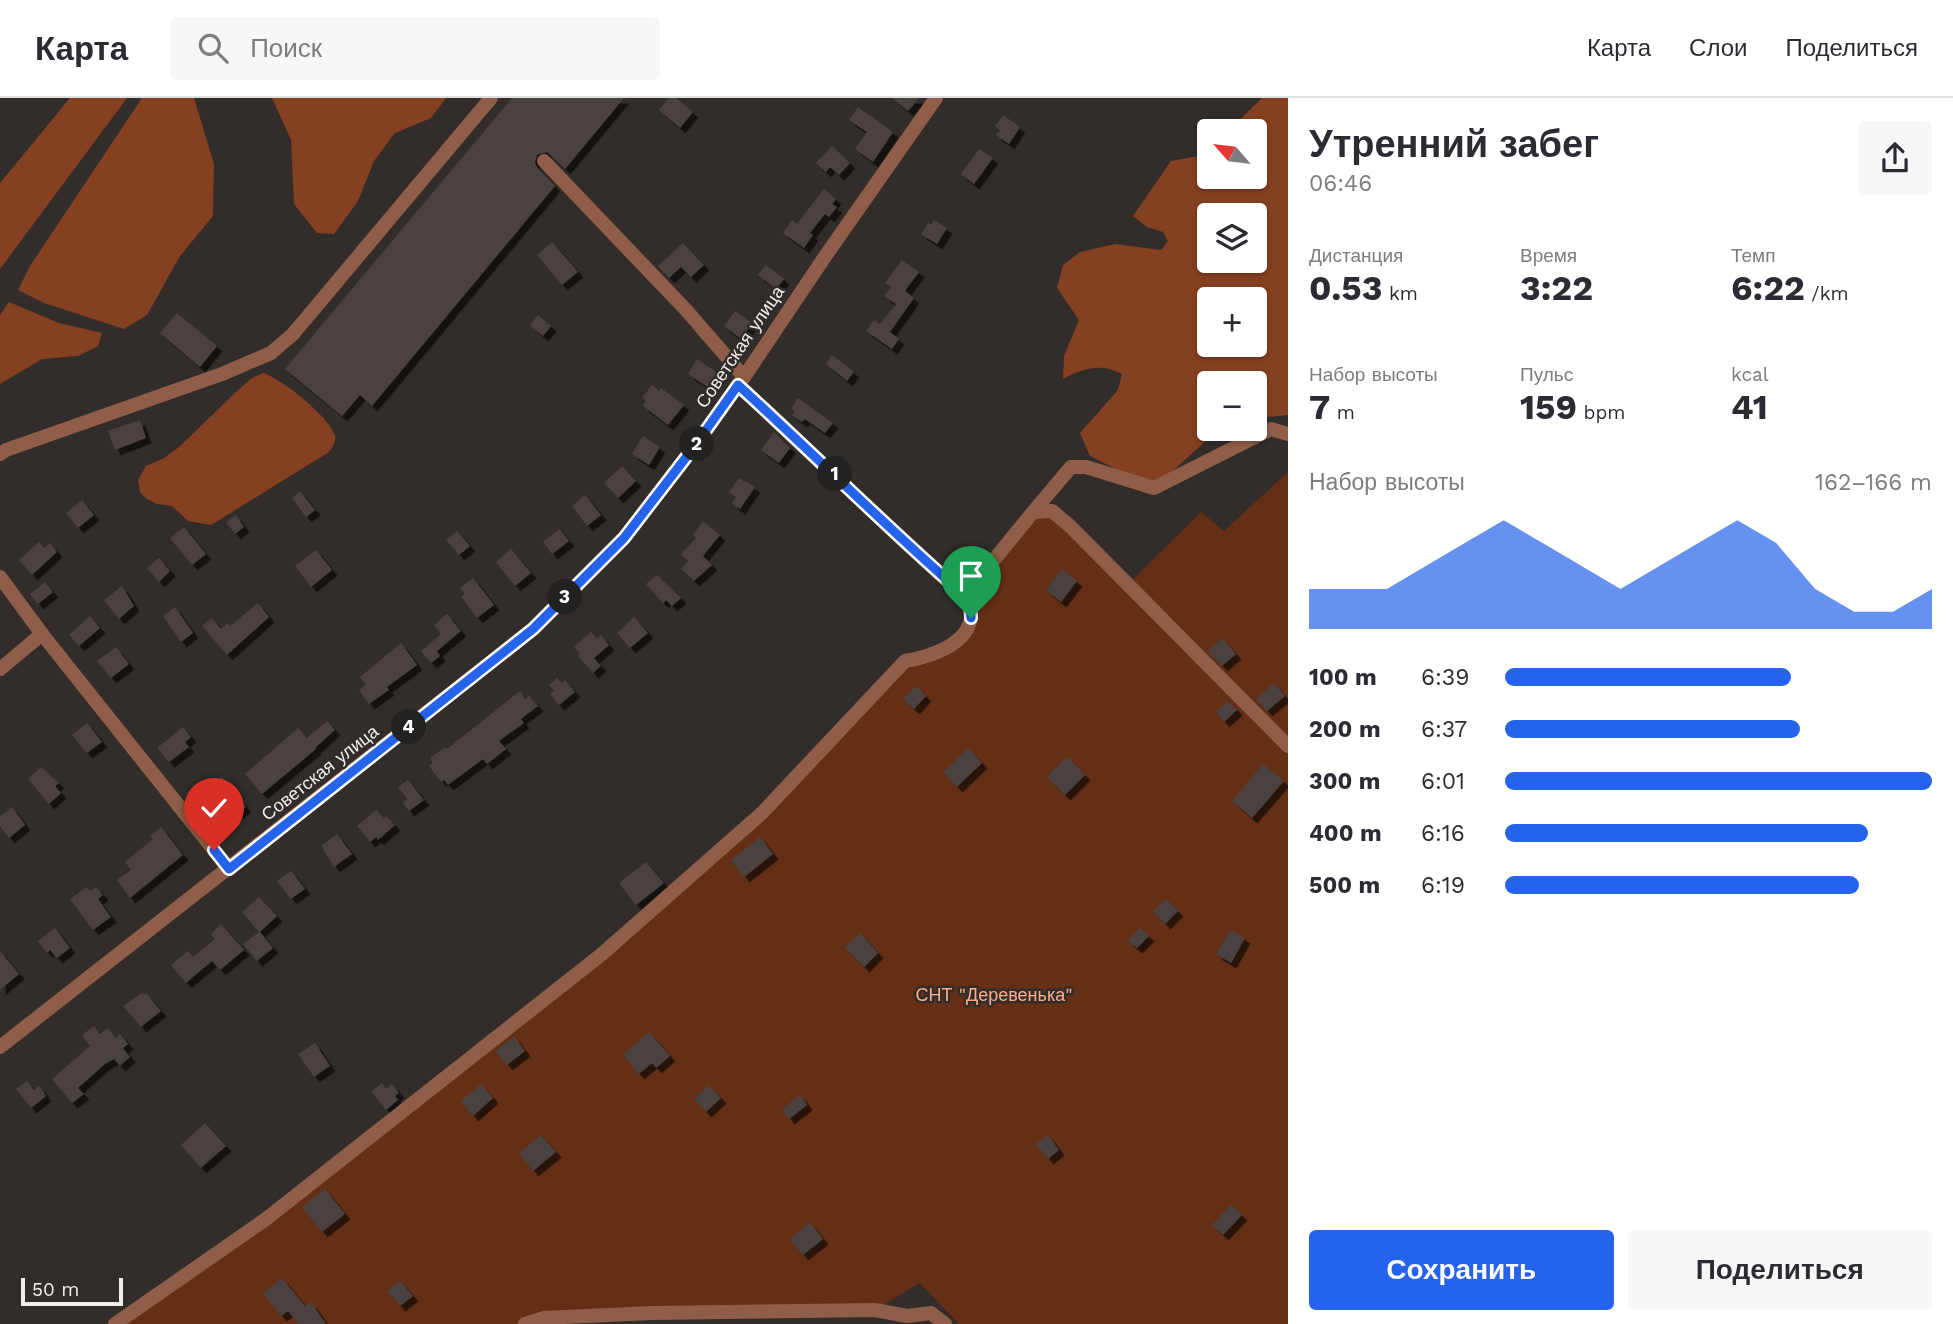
<!DOCTYPE html>
<html lang="ru">
<head>
<meta charset="utf-8">
<style>
  body { margin:0; font-family:"Work Sans",sans-serif; background:#f7f7f7; color:#2b2b33; height:100vh; display:flex; flex-direction:column; font-size:26px; white-space:nowrap }
  * { box-sizing:border-box; margin:0 }
  p { font-size:23px; color:#7c7c81 }
  .icon { flex:none; width:38px; height:38px; fill:none; stroke:currentColor; stroke-width:2; stroke-linecap:round; stroke-linejoin:round }
  .map { position:relative; flex:1; overflow:hidden }
  .panel { display:flex; flex-direction:column; background:#fff; width:665px }
  .panel>* { flex:none }
  .needle { width:46px; rotate:298deg }
  .tools { position:absolute; left:1197px; top:21px; display:grid; gap:14px }
  .tools a { display:grid; place-items:center; width:70px; height:70px; border-radius:7px; background:#fff; box-shadow:0 2px 5px #0004; font-size:35px }
  .scale { position:absolute; left:21px; bottom:18px; width:102px; box-sizing:border-box; padding-left:7px; border:4px solid #f1edec; border-top:0; font-size:19px; line-height:24px; white-space:nowrap; color:#f1edec; -webkit-text-stroke:5px #322d2a; paint-order:stroke }
  .pin { position:absolute; display:grid; place-items:center; width:60px; height:60px; color:#fff; margin:-72px -30px; border-radius:50% 50% 50% 0; rotate:-45deg; box-shadow:0 0 7px #0007 }
  .pin .icon { rotate:45deg }
  .km { position:absolute; width:35px; height:35px; margin:-18px; border-radius:50%; background:#222; color:#fff; font-size:19px; line-height:35px; text-align:center }
  .round { display:grid; place-items:center; flex:none; width:74px; height:74px; border-radius:7px; background:#f7f7f7 }
  .headline { display:flex; align-items:center; justify-content:space-between; height:119px; padding:0 21px }
  h1 { font-size:38px; font-weight:700; line-height:52px }
  .figures { display:grid; grid-template-columns:repeat(3,1fr); gap:10px; height:119px; padding:7px 21px }
  .figures div { display:grid; align-content:center }
  .figures b { font-size:35px; font-weight:700 }
  .figures small { font-size:19px; font-weight:400 }
  .figures p { font-size:19px }
  .chart { height:196px; padding:14px 21px }
  .chart p { display:flex; justify-content:space-between }
  .chart svg { width:100%; height:126px; margin-top:7px; fill:#2563eb; opacity:.7 }
  .cta { display:flex; gap:14px; margin-top:auto; padding:14px 21px }
  .cta a { flex:1; height:80px; border-radius:7px; background:#2563eb; color:#fff; font-size:28px; font-weight:700; line-height:80px; text-align:center }
  .cta a+a { background:#f7f7f7; color:#2b2b33 }
  ul { padding:0 21px; list-style:none; font-size:23px }
  li { display:grid; grid-template-columns:112px 84px 1fr; align-items:center; height:52px }
  li i { height:18px; border-radius:9px; background:#2563eb }
  header { display:flex; align-items:center; gap:42px; box-sizing:border-box; height:98px; padding:0 35px; background:#fff; border-bottom:2px solid #e1e1e2 }
  header strong { font-size:33px }
  nav { display:flex; gap:38px; margin-inline-start:auto; font-size:24px }
  .search { width:490px; height:63px; background:#f7f7f7; display:flex; align-items:center; gap:18px; box-sizing:border-box; padding:0 24px; border-radius:7px; color:#7c7c81; font-size:26px }
  main { display:flex; flex:1; min-height:0 }
  .map>svg:first-child { display:block }
</style>
</head>
<body>
<header>
<strong>Карта</strong>
<div class="search"><svg class="icon" aria-label="search" viewBox="0 0 24 24"><circle cx="10" cy="10" r="6"/><path d="M15 15l6 6"/></svg>Поиск</div>
<nav><a>Карта</a><a>Слои</a><a>Поделиться</a></nav>
</header>
<main>
<div class="map">
<svg width="1288" height="1226" viewBox="0 0 1288 1226">
  <defs>
    <filter id="shadow"><feDropShadow dx="5.5" dy="5.5" stdDeviation="0" flood-color="#0009"/></filter>
  </defs>
  <rect width="100%" height="100%" fill="#322d2a"/>
  <polygon fill="#652f15" points="1288,374 1288,1226 959,1226 920,1185 875,1212 525,1226 115,1226 436,985 762,715 905,563 963,537 969,502 1033,414 1052,413 1128,486 1201,414 1224,433"/>
  <g fill="#844020" fill-rule="evenodd">
    <polygon points="70,0 127,0 0,171 0,85"/>
    <polygon points="142,0 194,0 214,66 213,118 180,158 147,217 124,231 44,205 18,192 30,168"/>
    <polygon points="272,0 446,0 431,20 395,35 374,63 358,103 334,136 317,135 294,106 291,42"/>
    <path d="M 1262,0 L 1288,0 L 1288,317 L 1255,320 L 1255,285 L 1209,285 L 1209,331 L 1219,331 L 1154,390 L 1090,358 L 1080,335 L 1118,292 L 1122,276 C 1101,265 1084,270 1063,281 L 1064,258 L 1079,222 L 1057,190 L 1063,167 L 1080,154 L 1115,146 L 1161,152 L 1168,143 L 1163,134 L 1147,129 L 1133,118 L 1171,63 L 1204,57 L 1209,52 L 1209,79 L 1255,79 L 1255,33 L 1228,33 ZM 1209,117 L 1255,117 L 1255,163 L 1209,163 ZM 1209,201 L 1255,201 L 1255,247 L 1209,247 Z"/>
    <polygon points="9,204 59,225 102,235 98,248 78,258 42,261 0,286 0,217"/>
    <path d="M 263,275 C 281,280 331,320 335,338 C 336,345 332,349 329,354 L 211,427 L 188,423 L 172,408 L 157,406 L 147,401 L 140,394 L 138,382 L 146,368 L 164,360 L 179,349 L 237,293 L 252,280 Z"/>
  </g>
  <g fill="#484240" filter="url(#shadow)">
    <polygon points="512,0 624,0 565,71 547,54 537,57 535,65 537,69 555,88 372,308 360,297 342,318 285,271"/>
    <polygon points="669,0 676,0 693,14 680,30 659,12"/>
    <polygon points="892,0 919,0 908,13"/>
    <polygon points="858,9 893,34 873,64 855,51 867,34 849,22"/>
    <polygon points="1003,17 1020,29 1009,46 996,37 1000,32 995,28"/>
    <polygon points="832,48 850,65 839,77 830,69 826,74 816,65"/>
    <polygon points="979,51 993,60 974,86 961,76"/>
    <polygon points="824,91 836,101 832,106 837,109 829,119 825,116 810,135 813,137 804,150 783,135 792,122 797,126"/>
    <polygon points="934,122 947,130 937,146 921,136 928,125 931,127"/>
    <polygon points="552,144 578,174 562,187 537,157"/>
    <polygon points="683,145 704,167 691,179 681,169 669,180 658,168"/>
    <polygon points="902,162 919,174 905,193 914,200 890,234 899,241 892,251 866,233 874,222 880,226 896,206 884,198 891,189 885,185"/>
    <polygon points="766,167 784,181 776,191 758,177"/>
    <polygon points="735,213 752,225 741,241 724,228"/>
    <polygon points="177,215 217,248 200,269 160,235"/>
    <polygon points="538,217 551,228 543,238 530,227"/>
    <polygon points="832,257 854,274 847,283 826,266"/>
    <polygon points="697,261 719,276 709,290 688,276"/>
    <polygon points="652,287 659,293 661,290 684,307 668,327 643,308 646,303 642,300"/>
    <polygon points="798,300 833,325 825,335 805,321 802,324 792,317 795,313 791,311"/>
    <polygon points="140,322 146,340 115,352 108,333"/>
    <polygon points="774,334 790,350 779,365 761,352"/>
    <polygon points="643,338 660,349 649,367 632,356"/>
    <polygon points="622,368 636,383 618,400 604,385"/>
    <polygon points="739,380 755,389 740,411 732,405 736,399 729,394"/>
    <polygon points="300,393 315,412 306,419 292,400"/>
    <polygon points="585,397 601,417 587,428 572,408"/>
    <polygon points="82,402 94,417 78,430 66,415"/>
    <polygon points="236,417 244,429 235,436 226,424"/>
    <polygon points="703,423 720,437 703,458 712,467 694,483 681,471 688,463 681,456 696,440 693,437"/>
    <polygon points="184,429 206,456 192,467 170,440"/>
    <polygon points="559,431 569,443 552,456 543,444"/>
    <polygon points="457,433 470,448 459,457 446,442"/>
    <polygon points="39,444 44,450 50,445 57,454 32,477 19,462"/>
    <polygon points="511,451 531,475 515,488 496,464"/>
    <polygon points="316,452 332,472 311,489 295,468"/>
    <polygon points="159,460 170,473 159,484 147,470"/>
    <polygon points="1062,471 1077,483 1061,504 1046,492"/>
    <polygon points="657,477 681,500 672,508 666,502 663,505 646,486"/>
    <polygon points="473,480 494,507 477,520 461,498 465,496 460,490"/>
    <polygon points="45,484 53,494 38,506 30,496"/>
    <polygon points="122,488 134,508 119,521 104,502"/>
    <polygon points="258,505 269,519 227,557 202,528 212,520 221,531 227,525 230,528"/>
    <polygon points="175,509 193,535 181,544 163,518"/>
    <polygon points="447,516 461,533 437,553 440,558 431,565 421,553 441,536 434,527"/>
    <polygon points="90,518 100,530 79,548 69,537"/>
    <polygon points="634,519 648,535 630,550 617,535"/>
    <polygon points="591,534 597,540 601,537 609,547 594,560 601,568 593,575 578,558 580,556 574,549"/>
    <polygon points="1222,540 1236,556 1222,568 1208,553"/>
    <polygon points="401,545 417,567 387,589 389,592 369,606 359,592 366,587 360,579"/>
    <polygon points="116,549 129,566 111,580 97,563"/>
    <polygon points="557,580 562,585 565,582 575,594 559,607 550,596 554,593 549,587"/>
    <polygon points="1274,585 1285,598 1267,613 1256,601"/>
    <polygon points="916,588 926,598 914,611 903,601"/>
    <polygon points="520,593 525,601 529,598 538,608 521,621 524,625 499,643 506,651 487,666 483,661 448,687 444,682 441,684 429,668 433,665 430,660 445,649 447,651"/>
    <polygon points="1228,603 1237,612 1224,624 1216,614"/>
    <polygon points="327,623 335,632 315,650 316,651 262,696 245,676 298,630 307,640"/>
    <polygon points="87,625 102,644 87,655 72,637"/>
    <polygon points="183,629 191,639 185,644 189,649 169,664 157,650"/>
    <polygon points="968,650 982,665 957,689 943,674"/>
    <polygon points="1067,659 1085,677 1065,697 1047,679"/>
    <polygon points="1263,666 1284,683 1252,720 1232,703"/>
    <polygon points="41,669 59,685 55,688 61,695 49,706 28,681"/>
    <polygon points="222,678 246,709 233,718 229,713 226,715 207,689"/>
    <polygon points="408,682 424,702 409,713 403,705 407,701 398,689"/>
    <polygon points="12,709 25,727 9,740 0,728 0,718"/>
    <polygon points="376,712 384,720 386,718 395,727 378,742 376,739 370,744 357,728"/>
    <polygon points="161,729 183,757 130,800 117,782 131,772 125,764 153,741 150,738"/>
    <polygon points="337,736 352,756 334,769 321,748"/>
    <polygon points="760,739 773,756 744,779 731,762"/>
    <polygon points="646,764 664,785 636,807 619,785"/>
    <polygon points="291,773 305,791 291,801 277,783"/>
    <polygon points="87,789 90,793 96,789 103,797 98,801 111,819 93,832 70,801"/>
    <polygon points="259,799 277,818 260,834 273,850 257,863 243,846 259,834 242,814"/>
    <polygon points="1166,801 1178,813 1165,826 1153,813"/>
    <polygon points="221,826 244,852 220,872 212,863 186,885 171,867 188,853 193,859 215,841 211,836"/>
    <polygon points="55,830 70,850 57,860 50,852 47,855 38,843"/>
    <polygon points="1140,830 1149,838 1137,850 1128,843"/>
    <polygon points="1231,832 1245,840 1231,865 1216,856"/>
    <polygon points="860,835 878,855 864,869 845,849"/>
    <polygon points="0,853 19,876 0,892"/>
    <polygon points="142,895 144,897 146,895 161,913 141,929 123,908"/>
    <polygon points="94,928 100,936 108,930 116,940 120,936 128,946 123,950 130,959 120,968 114,961 105,966 78,990 84,996 72,1005 52,981 90,948 82,937"/>
    <polygon points="649,934 670,958 656,970 652,965 639,976 623,957"/>
    <polygon points="514,938 525,953 507,967 496,953"/>
    <polygon points="315,945 330,968 314,979 298,956"/>
    <polygon points="27,983 34,992 39,988 46,998 31,1010 16,991"/>
    <polygon points="382,985 386,991 392,986 399,995 395,998 398,1002 386,1012 371,993"/>
    <polygon points="481,986 493,1000 473,1018 461,1003"/>
    <polygon points="709,987 721,1000 706,1014 694,1001"/>
    <polygon points="800,997 807,1007 789,1021 782,1011"/>
    <polygon points="205,1025 226,1048 201,1070 181,1047"/>
    <polygon points="541,1037 556,1054 533,1073 519,1055"/>
    <polygon points="1048,1037 1059,1052 1048,1061 1036,1046"/>
    <polygon points="325,1091 345,1116 322,1134 302,1109"/>
    <polygon points="1231,1107 1242,1117 1223,1137 1212,1127"/>
    <polygon points="810,1124 823,1141 803,1157 790,1141"/>
    <polygon points="282,1180 305,1208 311,1204 326,1226 298,1226 288,1213 281,1218 263,1195"/>
    <polygon points="400,1183 413,1198 400,1208 387,1193"/>
  </g>
  <g fill="none" stroke-linecap="round" stroke-linejoin="round">
    <g stroke="#905e48" stroke-width="14">
      <polyline points="544,63 687,213 744,279"/>
      <polyline points="0,356 6,352 222,276 271,255 293,236 491,0"/>
      <polyline points="1033,414 1071,369 1086,369 1154,390 1271,331 1288,336"/>
      <polyline points="0,479 42,536 229,771"/>
      <polyline points="969,502 989,468 1033,414 1052,413 1070,428 1288,648"/>
      <polyline points="0,571 42,536"/>
      <polyline points="0,949 533,531 624,440 694,349 744,279 824,160 936,0"/>
      <path d="M 115,1226 L 266,1121 L 602,856 L 762,715 L 905,563 C 929,559 968,547 971,519 C 971,513 970,507 969,502 C 890,433 816,358 738,287"/>
      <polyline points="525,1226 544,1220 651,1215 875,1212 907,1218 931,1215 945,1226"/>
    </g>
  </g>
  <g fill="none" stroke-linecap="round" stroke-linejoin="round">
    <defs>
      <path id="route" d="M 214,752 L 229,771 L 533,531 L 624,440 L 694,349 L 738,287 C 816,358 890,433 970,502 L 971,520"/>
    </defs>
    <use href="#route" stroke="#fff" stroke-width="14"/>
    <use href="#route" stroke="#2563eb" stroke-width="9"/>
  </g>
  <g text-anchor="middle" stroke-width="5" stroke-linejoin="round" paint-order="stroke">
    <g font-size="18" fill="#f1edec" stroke="#322d2a">
      <text transform="translate(740 249) rotate(-56)" y="6">Советская улица</text>
      <text transform="translate(320 675) rotate(-38)" y="6">Советская улица</text>
    </g>
    <g font-size="18" fill="#fead8a" stroke="#322d2a">
      <text x="994" y="903">СНТ "Деревенька"</text>
    </g>
  </g>
</svg>
<div class="tools">
<a><svg class="needle" viewBox="-14 -14 28 28"><path d="M0-13l5 13h-10z" fill="#e53935"/><path d="M0 13l5-13h-10z" fill="#7c7c81"/></svg></a>
<a><svg class="icon" aria-label="layers" viewBox="0 0 24 24"><path d="M12 4l9 5-9 5-9-5zM3 14l9 5 9-5"/></svg></a>
<a>+</a>
<a>−</a>
</div>
<div class="scale">50 m</div>
<div class="pin" style="left:971px;top:520px;background:#1e9e55"><svg class="icon" aria-label="arrive" viewBox="0 0 24 24"><path d="M6 21V4h12l-3 4 3 4H6"/></svg></div>
<div class="pin" style="left:214px;top:752px;background:#d93025"><svg class="icon" aria-label="check" viewBox="0 0 24 24"><path d="M5 12l5 5 9-10"/></svg></div>
<b class="km" style="left:835px;top:376px">1</b>
<b class="km" style="left:697px;top:346px">2</b>
<b class="km" style="left:565px;top:499px">3</b>
<b class="km" style="left:409px;top:629px">4</b>
</div>
<section class="panel">
<div class="headline"><div><h1>Утренний забег</h1><p>06:46</p></div><a class="round"><svg class="icon" aria-label="share" viewBox="0 0 24 24"><path d="M12 15V3M7 8l5-5 5 5M5 13v7h14v-7"/></svg></a></div>
<div class="figures">
<div><p>Дистанция</p><b>0.53<small> km</small></b></div>
<div><p>Время</p><b>3:22</b></div>
<div><p>Темп</p><b>6:22<small> /km</small></b></div>
</div>
<div class="figures">
<div><p>Набор высоты</p><b>7<small> m</small></b></div>
<div><p>Пульс</p><b>159<small> bpm</small></b></div>
<div><p>kcal</p><b>41</b></div>
</div>
<div class="chart"><p><span>Набор высоты</span>162–166 m</p>
<svg viewBox="0 0 160 44" preserveAspectRatio="none"><path d="M0 44V30L10 30L20 30L30 22L40 14L50 6L60 14L70 22L80 30L90 22L100 14L110 6L120 14L130 30L140 38L150 38L160 30V44z"/></svg>
</div>
<ul>
<li><b>100 m</b>6:39<i style="width:67%"></i></li>
<li><b>200 m</b>6:37<i style="width:69%"></i></li>
<li><b>300 m</b>6:01<i style="width:100%"></i></li>
<li><b>400 m</b>6:16<i style="width:85%"></i></li>
<li><b>500 m</b>6:19<i style="width:83%"></i></li>
</ul>
<div class="cta"><a>Сохранить</a><a>Поделиться</a></div>
</section>
</main>
</body>
</html>
